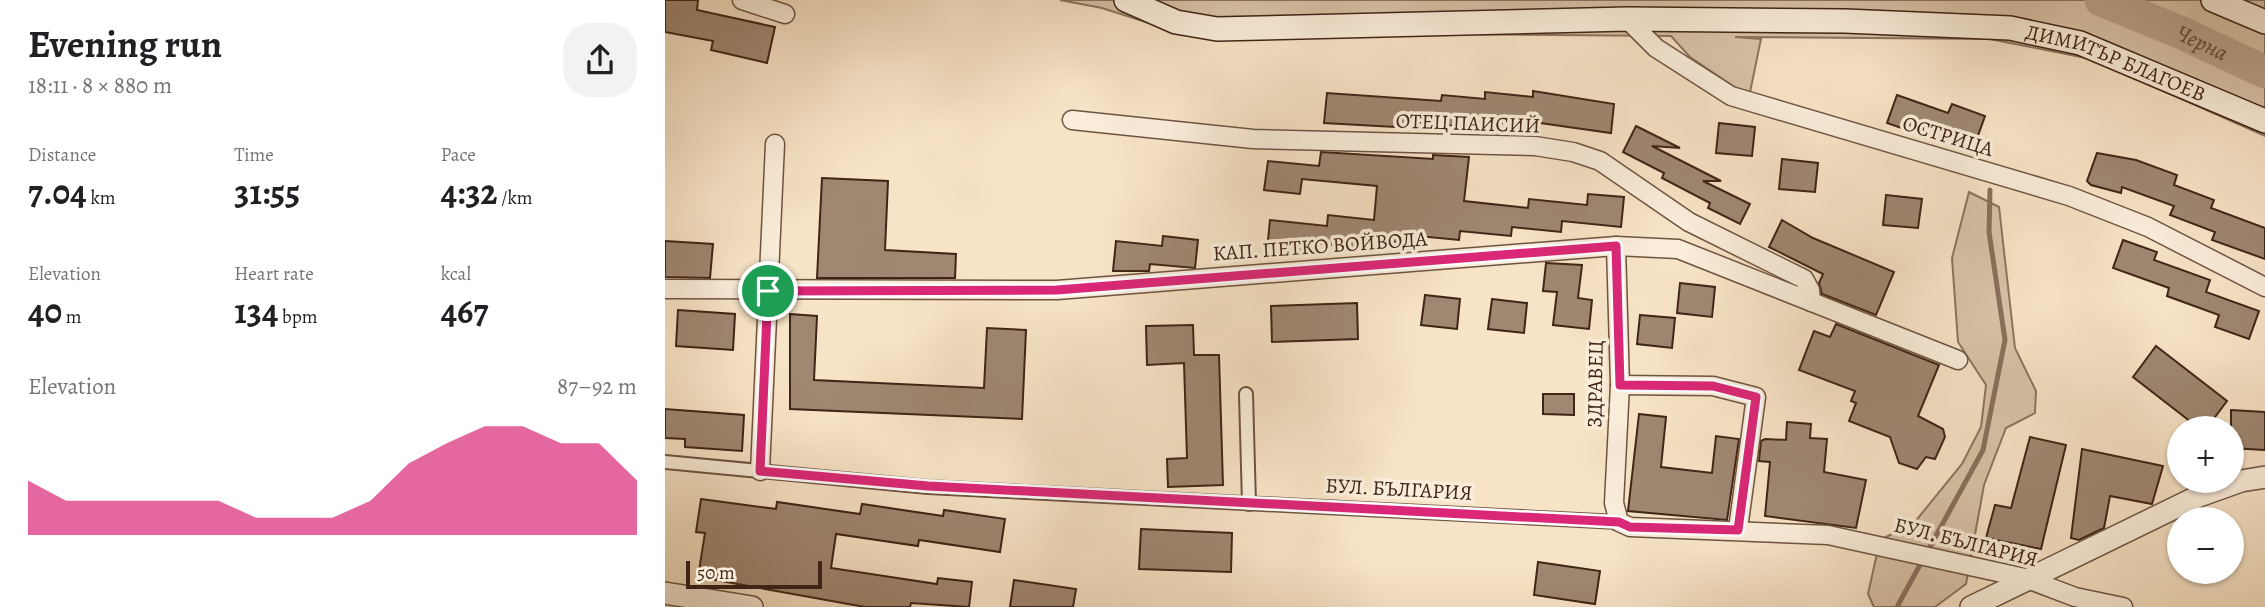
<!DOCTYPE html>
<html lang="en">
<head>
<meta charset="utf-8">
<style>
  body { margin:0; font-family:Alegreya,serif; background:#f2f2f2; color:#202124; height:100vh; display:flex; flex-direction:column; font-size:26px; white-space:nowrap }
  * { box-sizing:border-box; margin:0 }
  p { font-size:23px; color:#757577 }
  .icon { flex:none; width:38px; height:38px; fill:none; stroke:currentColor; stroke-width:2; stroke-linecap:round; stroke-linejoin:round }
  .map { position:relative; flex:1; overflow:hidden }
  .panel { display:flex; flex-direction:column; background:#fff; width:665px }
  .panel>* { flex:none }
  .tools { position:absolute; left:1502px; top:416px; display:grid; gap:14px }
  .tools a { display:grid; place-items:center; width:77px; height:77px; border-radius:50%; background:#fff; box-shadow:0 2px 5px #0004; font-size:35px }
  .scale { position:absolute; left:21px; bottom:18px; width:136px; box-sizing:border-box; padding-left:7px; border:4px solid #402416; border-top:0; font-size:19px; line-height:24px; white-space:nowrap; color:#402416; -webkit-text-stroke:5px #faedda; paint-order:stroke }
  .pin { position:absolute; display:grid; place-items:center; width:60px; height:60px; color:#fff; margin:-30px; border:4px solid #fff; border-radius:50%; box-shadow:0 2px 7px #0007 }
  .round { display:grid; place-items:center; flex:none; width:74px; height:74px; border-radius:28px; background:#f2f2f2 }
  .head { display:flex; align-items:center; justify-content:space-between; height:119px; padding:0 28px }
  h1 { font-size:38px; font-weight:600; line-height:52px }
  .figures { display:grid; grid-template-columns:repeat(3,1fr); gap:10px; height:119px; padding:7px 28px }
  .figures div { display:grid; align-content:center }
  .figures b { font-size:35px; font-weight:600 }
  .figures small { font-size:19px; font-weight:400 }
  .figures p { font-size:19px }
  .chart { height:196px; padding:14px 28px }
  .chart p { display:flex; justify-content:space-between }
  .chart svg { width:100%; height:126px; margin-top:7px; fill:#db2777; opacity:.7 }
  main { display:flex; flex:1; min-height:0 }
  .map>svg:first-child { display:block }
</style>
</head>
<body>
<main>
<section class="panel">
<div class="head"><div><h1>Evening run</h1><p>18:11 · 8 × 880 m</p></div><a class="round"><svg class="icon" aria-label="share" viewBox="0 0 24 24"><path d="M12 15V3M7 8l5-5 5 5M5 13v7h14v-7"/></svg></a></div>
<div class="figures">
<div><p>Distance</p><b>7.04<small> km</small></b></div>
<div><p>Time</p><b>31:55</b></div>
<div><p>Pace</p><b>4:32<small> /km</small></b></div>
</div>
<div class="figures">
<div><p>Elevation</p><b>40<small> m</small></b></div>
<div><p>Heart rate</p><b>134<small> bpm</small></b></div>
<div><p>kcal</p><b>467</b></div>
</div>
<div class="chart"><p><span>Elevation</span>87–92 m</p>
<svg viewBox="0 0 160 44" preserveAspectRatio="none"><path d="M0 44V25L10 32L20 32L30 32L40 32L50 32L60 38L70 38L80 38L90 32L100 19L110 12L120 6L130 6L140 12L150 12L160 25V44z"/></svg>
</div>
</section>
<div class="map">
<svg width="1600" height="607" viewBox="0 0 1600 607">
  <rect width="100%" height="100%" fill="#f7e3c6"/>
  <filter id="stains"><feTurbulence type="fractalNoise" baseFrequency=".00286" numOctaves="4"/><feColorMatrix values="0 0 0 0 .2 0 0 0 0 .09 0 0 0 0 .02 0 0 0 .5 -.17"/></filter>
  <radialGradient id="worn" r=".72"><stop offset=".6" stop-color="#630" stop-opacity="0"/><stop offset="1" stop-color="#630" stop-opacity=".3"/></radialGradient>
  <g fill="#d8c3a8" stroke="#8c745f" stroke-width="2">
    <polygon points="395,0 1600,0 1600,136 1426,59 1325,39 1070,37 1096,39 1084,97 1025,57 1006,36 512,32 437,8"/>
    <polygon points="1304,192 1334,207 1350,348 1371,391 1370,413 1341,428 1319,485 1301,584 1270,607 1209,607 1203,594 1215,540 1249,523 1297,464 1316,427 1321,385 1293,342 1287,258"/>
  </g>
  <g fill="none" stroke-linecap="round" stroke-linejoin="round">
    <polyline stroke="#89705c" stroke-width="5" points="1233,605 1318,450 1340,340 1324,232 1325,190"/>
    <path stroke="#b9a28a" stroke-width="33" id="s1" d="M 1436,0 L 1517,33 L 1600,72"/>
  </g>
  <g fill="#9f8772" stroke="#402416" stroke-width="2">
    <polygon points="0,0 33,0 32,10 110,27 102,63 46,50 48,41 0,32"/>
    <polygon points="868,91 949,104 946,133 853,120 853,125 810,120 809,128 748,122 748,128 659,123 662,93 776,101 777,95 820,99 820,92 868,97"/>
    <polygon points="1232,95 1283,113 1287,104 1320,116 1310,144 1259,126 1256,135 1222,123"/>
    <polygon points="1054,123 1090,127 1087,156 1051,153"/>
    <polygon points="971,126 1015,148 987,146 1056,181 1038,181 1085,204 1075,224 1043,208 1045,203 997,178 999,173 958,152"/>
    <polygon points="656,152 768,159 768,155 804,157 799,201 863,208 864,199 922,205 923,194 959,197 956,227 897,221 896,232 847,227 846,236 795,231 794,240 743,235 742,243 697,238 696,248 638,242 637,254 602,250 605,220 662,226 663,215 709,220 712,186 637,179 635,194 599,190 603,161 654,166"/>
    <polygon points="1432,153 1471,160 1512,175 1509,185 1549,200 1546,208 1600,228 1600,259 1547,240 1550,232 1505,215 1509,206 1457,187 1456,193 1426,185 1422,181"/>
    <polygon points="1117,159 1153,163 1150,192 1114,189"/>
    <polygon points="157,178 223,181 220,250 291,254 290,278 152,278"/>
    <polygon points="1221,195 1257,199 1253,228 1218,225"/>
    <polygon points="1117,220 1148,238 1229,272 1211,315 1157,294 1154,283 1158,274 1104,247"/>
    <polygon points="498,236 533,240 530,268 485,264 484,271 448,271 451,241 497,246"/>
    <polygon points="1458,240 1492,252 1489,260 1545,280 1541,292 1594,311 1584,339 1550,327 1554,315 1502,296 1504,288 1448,268"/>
    <polygon points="0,241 48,244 45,278 0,277"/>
    <polygon points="881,263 917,265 913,298 927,300 924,329 888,325 892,292 878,291"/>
    <polygon points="1015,283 1050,287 1047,317 1012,313"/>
    <polygon points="760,295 795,299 792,329 756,325"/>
    <polygon points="827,299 862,303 859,333 823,329"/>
    <polygon points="692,303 693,339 607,342 606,306"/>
    <polygon points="13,310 70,314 68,350 11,346"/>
    <polygon points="125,314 152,316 149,380 319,388 322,328 361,330 357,419 125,409"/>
    <polygon points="975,315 1010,318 1007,348 972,344"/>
    <polygon points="1171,324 1274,365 1253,416 1278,429 1280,437 1270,459 1261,457 1252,469 1234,463 1225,437 1184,421 1191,403 1186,401 1190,391 1134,370 1149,331 1165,337"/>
    <polygon points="528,325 529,355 554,355 558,485 503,487 502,459 522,458 519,363 482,365 481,326"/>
    <polygon points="1491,346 1562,401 1541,429 1535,429 1468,377"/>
    <polygon points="878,394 909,394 909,415 878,414"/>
    <polygon points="0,409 79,415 77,451 20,447 20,439 0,438"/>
    <polygon points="1566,410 1600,412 1600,450 1566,448"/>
    <polygon points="974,414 1001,417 996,467 1047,473 1051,436 1074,439 1062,520 963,511"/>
    <polygon points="1122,422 1146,424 1145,438 1162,439 1159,472 1201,480 1191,528 1100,516 1105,462 1094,461 1096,441 1100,439 1121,440"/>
    <polygon points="1365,437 1401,445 1376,549 1321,538 1330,505 1346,508"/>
    <polygon points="1417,449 1498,466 1487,504 1445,496 1439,528 1414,540 1406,538"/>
    <polygon points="36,499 111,509 112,502 195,514 197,504 278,516 279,510 340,519 335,552 254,540 253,546 171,534 166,568 272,584 273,578 307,582 304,607 246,603 245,607 200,607 33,577 40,533 31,532"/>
    <polygon points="476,529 567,533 566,572 474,569"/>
    <polygon points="873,562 935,571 930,604 869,595"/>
    <polygon points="349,580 411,589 408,607 345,607"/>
  </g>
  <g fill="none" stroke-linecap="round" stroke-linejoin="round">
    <defs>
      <g id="pedestrian">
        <polyline points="581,394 584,504"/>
        <polyline points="0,462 263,487 954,522"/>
      </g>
      <g id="minor">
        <polyline points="77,0 120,14"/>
        <polyline points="962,19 991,48 1066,96 1404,196 1483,227 1600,287"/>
        <polyline points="407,120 588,139 870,146 908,152 935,161 1024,222 1139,279 1145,290 1146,302"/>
        <polyline points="951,246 955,385 949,503 954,522 965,527 1163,535 1360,578 1410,597 1458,607"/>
        <polyline points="0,289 392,290 951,246 1013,249 1293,360"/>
        <polyline points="955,385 1048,386 1091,397 1073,529"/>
        <polyline points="95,471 110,144"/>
      </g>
      <g id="tertiary">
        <polyline points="0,593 87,607"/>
        <polyline points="1306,607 1534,496 1576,481 1600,477"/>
      </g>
      <g id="secondary">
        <path id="s2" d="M 461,0 L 511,22 L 552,29 L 962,19 L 1180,21 L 1345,28 L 1415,43 L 1600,121"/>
        <polyline points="1548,0 1600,22"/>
      </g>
    </defs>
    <use href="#pedestrian" stroke="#6e5442" stroke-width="16"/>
    <use href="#minor" stroke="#6e5442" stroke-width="21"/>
    <use href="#tertiary" stroke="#6e5442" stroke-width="24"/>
    <use href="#secondary" stroke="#402416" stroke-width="26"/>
    <use href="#pedestrian" stroke="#faedda" stroke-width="12"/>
    <use href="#minor" stroke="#faedda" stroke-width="18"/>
    <use href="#tertiary" stroke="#faedda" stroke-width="21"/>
    <use href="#secondary" stroke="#faedda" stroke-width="23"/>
  </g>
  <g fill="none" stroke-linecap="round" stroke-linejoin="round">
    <defs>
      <polygon id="route" points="951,246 955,385 1048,386 1091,397 1073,530 965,527 954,522 263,486 95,471 103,291 392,290"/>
    </defs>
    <use href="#route" stroke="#fff" stroke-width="14"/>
    <use href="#route" stroke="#db2777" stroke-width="9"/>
  </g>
  <g text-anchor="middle" stroke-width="7" stroke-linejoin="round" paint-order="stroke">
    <g font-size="21" fill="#402416" stroke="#faedda">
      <text dy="7" stroke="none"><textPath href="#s2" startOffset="1001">ДИМИТЪР БЛАГОЕВ</textPath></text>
      <text transform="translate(803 123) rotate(2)" y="7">ОТЕЦ ПАИСИЙ</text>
      <text transform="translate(1283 136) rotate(17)" y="7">ОСТРИЦА</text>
      <text transform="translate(655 246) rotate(-4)" y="7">КАП. ПЕТКО ВОЙВОДА</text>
      <text transform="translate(930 384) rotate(-89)" y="7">ЗДРАВЕЦ</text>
      <text transform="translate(734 489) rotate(3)" y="7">БУЛ. БЪЛГАРИЯ</text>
      <text transform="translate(1301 542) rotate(14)" y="7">БУЛ. БЪЛГАРИЯ</text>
    </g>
    <g font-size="23" font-style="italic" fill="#644a39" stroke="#faedda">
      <text dy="8" stroke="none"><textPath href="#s1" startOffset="110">Черна</textPath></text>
    </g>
  </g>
  <rect width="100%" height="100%" filter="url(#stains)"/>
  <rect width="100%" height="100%" fill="url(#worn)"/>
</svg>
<div class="tools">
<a>+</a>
<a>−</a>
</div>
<div class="scale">50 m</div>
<div class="pin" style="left:103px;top:291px;background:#1e9e55"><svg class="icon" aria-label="arrive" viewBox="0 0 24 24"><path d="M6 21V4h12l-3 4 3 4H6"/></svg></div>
</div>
</main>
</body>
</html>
